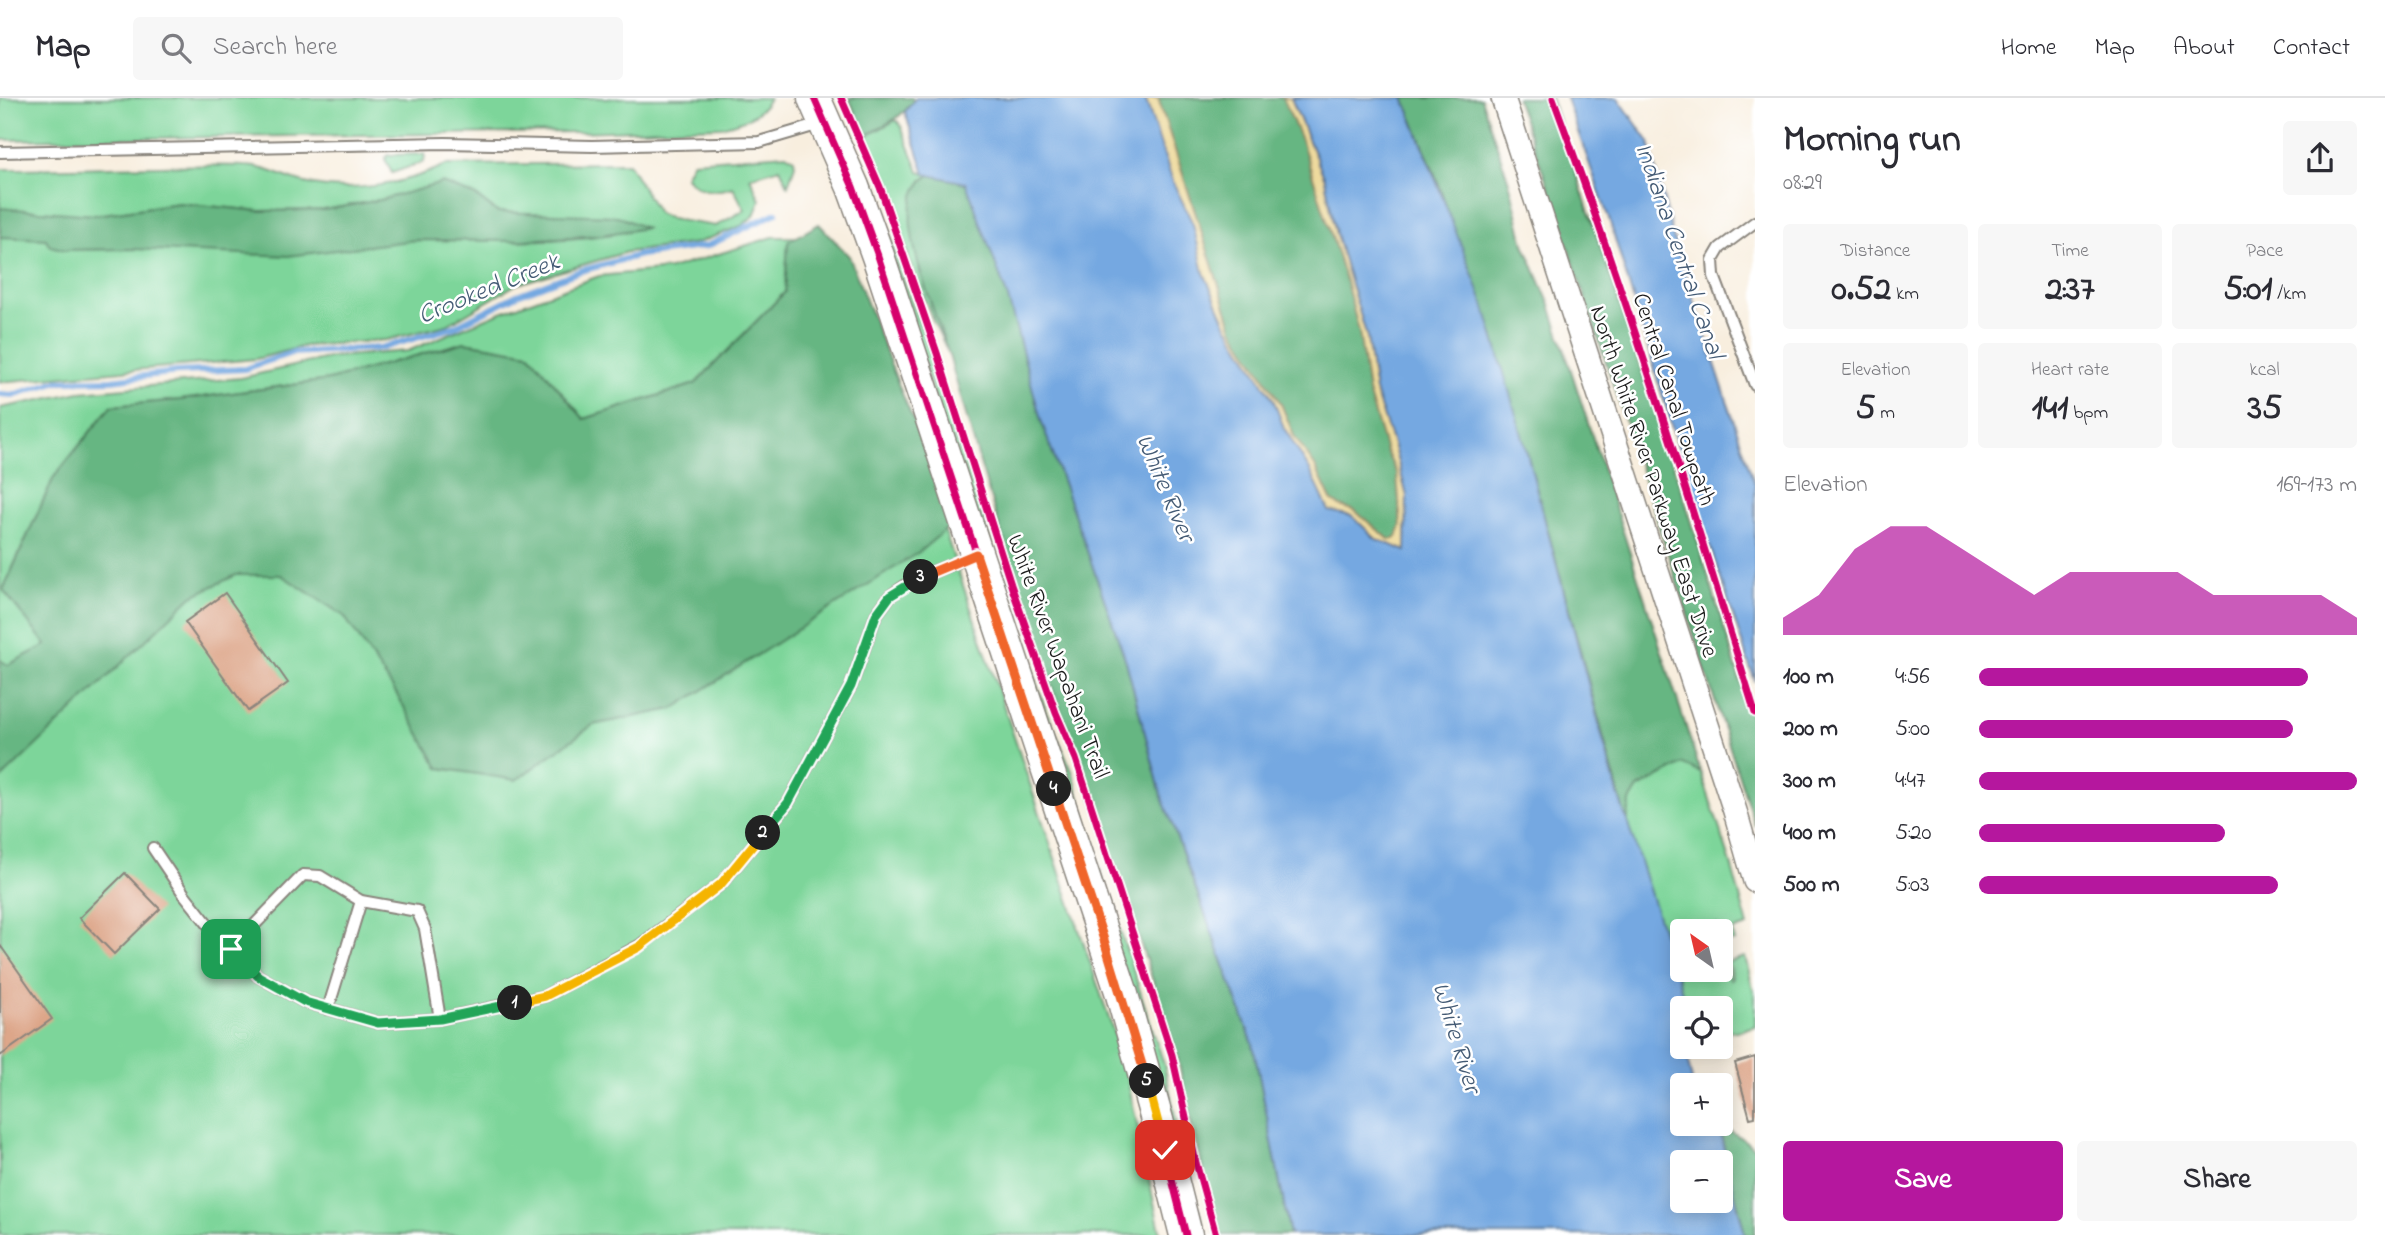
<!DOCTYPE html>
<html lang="en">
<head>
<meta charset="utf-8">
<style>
  body { margin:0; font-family:"Indie Flower",sans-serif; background:#f7f7f7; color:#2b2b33; height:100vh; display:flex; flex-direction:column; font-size:26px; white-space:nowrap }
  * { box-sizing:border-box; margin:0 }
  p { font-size:23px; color:#7c7c81 }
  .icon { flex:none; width:38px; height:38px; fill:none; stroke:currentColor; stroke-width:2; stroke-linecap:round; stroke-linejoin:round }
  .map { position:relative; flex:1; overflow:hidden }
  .panel { display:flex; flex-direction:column; background:#fff; width:630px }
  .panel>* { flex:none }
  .needle { width:46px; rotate:326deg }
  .fabs { position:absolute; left:1670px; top:821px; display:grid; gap:14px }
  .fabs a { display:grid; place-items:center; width:63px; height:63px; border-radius:7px; background:#fff; box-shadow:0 4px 18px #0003; font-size:35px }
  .pin { position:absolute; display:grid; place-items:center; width:60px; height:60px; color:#fff; margin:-30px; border-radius:14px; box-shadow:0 4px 10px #0006 }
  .km { position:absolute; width:35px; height:35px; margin:-18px; border-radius:50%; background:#222; color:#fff; font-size:19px; line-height:35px; text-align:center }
  .round { display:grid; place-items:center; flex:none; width:74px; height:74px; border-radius:7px; background:#f7f7f7 }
  .head { display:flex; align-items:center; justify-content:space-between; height:119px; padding:0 28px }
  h1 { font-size:38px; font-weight:800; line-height:52px }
  .figures { display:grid; grid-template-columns:repeat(3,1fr); gap:10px; height:119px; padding:7px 28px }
  .figures div { display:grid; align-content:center; border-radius:7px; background:#f7f7f7; text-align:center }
  .figures b { font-size:35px; font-weight:800 }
  .figures small { font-size:19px; font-weight:400 }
  .figures p { font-size:19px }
  .chart { height:196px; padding:14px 28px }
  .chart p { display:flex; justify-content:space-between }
  .chart svg { width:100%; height:126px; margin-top:7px; fill:#b5179e; opacity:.7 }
  .button { display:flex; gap:14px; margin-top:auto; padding:14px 28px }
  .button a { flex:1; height:80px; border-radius:7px; background:#b5179e; color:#fff; font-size:28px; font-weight:800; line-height:80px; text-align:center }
  .button a+a { background:#f7f7f7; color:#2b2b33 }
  ul { padding:0 28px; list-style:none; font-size:23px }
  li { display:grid; grid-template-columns:112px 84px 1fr; align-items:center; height:52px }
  li i { height:18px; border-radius:9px; background:#b5179e }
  header { display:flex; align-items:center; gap:42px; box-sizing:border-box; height:98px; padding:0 35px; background:#fff; border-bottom:2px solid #e1e1e2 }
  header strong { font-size:33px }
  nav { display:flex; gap:38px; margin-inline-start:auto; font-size:24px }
  .search { width:490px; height:63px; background:#f7f7f7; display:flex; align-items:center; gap:18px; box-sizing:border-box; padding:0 24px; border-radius:7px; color:#7c7c81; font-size:26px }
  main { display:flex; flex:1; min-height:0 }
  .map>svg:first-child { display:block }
</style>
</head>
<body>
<header>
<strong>Map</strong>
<div class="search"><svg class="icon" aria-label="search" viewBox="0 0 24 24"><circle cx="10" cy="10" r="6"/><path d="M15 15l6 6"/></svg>Search here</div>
<nav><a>Home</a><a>Map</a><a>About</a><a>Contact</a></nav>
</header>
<main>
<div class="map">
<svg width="1755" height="1137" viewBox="0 0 1755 1137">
  <rect width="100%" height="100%" fill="#fff"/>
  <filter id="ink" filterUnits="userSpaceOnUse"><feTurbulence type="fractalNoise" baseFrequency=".0143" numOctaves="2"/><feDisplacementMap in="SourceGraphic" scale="14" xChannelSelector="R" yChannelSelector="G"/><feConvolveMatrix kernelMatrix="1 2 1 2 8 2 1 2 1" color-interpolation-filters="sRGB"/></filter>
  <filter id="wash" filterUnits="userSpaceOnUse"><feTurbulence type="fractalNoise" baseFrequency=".00686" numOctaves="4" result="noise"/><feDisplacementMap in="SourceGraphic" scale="28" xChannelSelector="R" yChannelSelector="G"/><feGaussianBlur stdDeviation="1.57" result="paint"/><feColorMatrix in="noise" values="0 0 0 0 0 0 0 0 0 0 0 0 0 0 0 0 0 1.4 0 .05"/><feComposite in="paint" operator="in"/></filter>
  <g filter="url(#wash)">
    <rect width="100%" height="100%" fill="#f8eede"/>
    <g fill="#7dd59a" stroke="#4c785b" stroke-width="2" fill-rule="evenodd">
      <path d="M 0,0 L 769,0 C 760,19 740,24 721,29 L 580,34 L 0,42 Z"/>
      <polygon points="896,22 900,26 919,73 930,77 922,82 919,171 948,254 932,220 909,161 889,93 865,39"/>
      <polygon points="425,56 424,64 392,75 385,61 388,57"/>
      <path d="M 786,56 L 794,61 L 795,67 L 788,87 L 780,70 L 750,79 L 760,102 L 754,118 L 741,128 L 697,145 L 627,154 L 517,186 L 447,227 L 386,242 L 305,248 L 256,261 L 0,284 L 0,71 C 81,71 164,66 245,68 C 263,68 283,79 301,84 C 348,97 403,87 446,67 L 628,65 L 658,115 L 671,121 L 716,128 L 745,112 L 733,89 C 714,95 699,95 685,78 L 693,63 ZM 476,98 L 497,114 L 541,116 L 643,130 C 571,148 490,141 416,142 C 299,143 182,150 65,152 L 52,115 L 96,117 L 179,105 L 260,113 L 324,112 L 380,102 Z"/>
      <polygon points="869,77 875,85 901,174 931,256 954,336 974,387 997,467 1029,564 1046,612 1073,675 1096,759 1164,966 1183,1054 1206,1137 1201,1137 868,91"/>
      <polygon points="773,139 797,139 788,144 785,194 695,286 584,321 529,255 465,244 329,282 180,302 111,308 54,379 3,491 47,547 8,568 0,562 0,310 80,294 241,280 332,259 408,253 501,214 599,178 670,171"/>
      <polygon points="937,410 1124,965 1161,1137 0,1137 0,629 243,450"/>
      <polygon points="1683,666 1701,675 1730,762 1748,828 1732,833 1735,843 1723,846 1717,827 1715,828 1716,833 1682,833 1682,872 1720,872 1720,848 1730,881 1732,880 1728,864 1745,859 1755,898 1755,928 1738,933 1720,934 1720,910 1686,910 1627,726 1630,703 1638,690"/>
    </g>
    <g fill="#66b682" stroke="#41694f" stroke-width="2">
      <path d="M 849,0 L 912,0 L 913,3 C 901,21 883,27 865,39 Z"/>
      <polygon points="1158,0 1283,0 1302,44 1346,183 1359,233 1368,293 1386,353 1397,376 1401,428 1397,439 1390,442 1355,413 1340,408 1331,402 1315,368 1294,338 1281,306 1233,231"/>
      <polygon points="1404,0 1481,0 1511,90 1524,146 1550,207 1701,675 1683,666 1638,690 1630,703 1627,726 1526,351 1439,86"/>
      <polygon points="1516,0 1551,0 1684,399 1755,631 1755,728 1631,341 1550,93"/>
      <path d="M 930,77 L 966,85 L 1008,200 L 1041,322 L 1126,563 L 1161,696 L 1253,946 L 1290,1137 L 1219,1137 L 1189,1016 L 1177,956 L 1076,650 C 1053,600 1037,547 1020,495 C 995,417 972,339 950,261 C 937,217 916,174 911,129 C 909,110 913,86 930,77 Z"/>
      <polygon points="442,85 476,98 497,114 618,118 645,130 601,137 511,143 416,142 288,158 132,151 65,152 50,148 46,141 0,139 0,110 96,117 179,105 260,113 324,112 380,102"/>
      <polygon points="819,126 849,158 901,293 956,423 919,454 673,611 593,627 516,682 439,670 396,595 344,518 281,477 236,477 192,498 0,682 0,562 8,567 46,547 3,492 54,379 111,308 180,302 329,282 465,244 529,255 584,321 695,286 785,194 788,144"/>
      <polygon points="1731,1033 1755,1050 1755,1137 1745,1137 1721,1038"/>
    </g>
    <polygon fill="#eeda9e" stroke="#857b5d" stroke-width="2" points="1145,0 1158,0 1233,231 1281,306 1294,338 1315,368 1331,402 1340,408 1355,413 1390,442 1397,439 1401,428 1397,376 1386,353 1368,293 1359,233 1346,183 1302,44 1283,0 1291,0 1325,81 1336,136 1367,239 1375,293 1394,349 1407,398 1406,453 1376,441 1352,418 1329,414 1311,374 1284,330 1273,301 1226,226 1204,175 1193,126 1173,84"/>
    <g fill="#74a8e1" stroke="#48627e" stroke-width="2" fill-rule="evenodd">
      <path d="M 916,0 L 1145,0 L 1173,84 L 1193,126 L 1204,175 L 1226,226 L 1273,301 L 1284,330 L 1311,374 L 1329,413 L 1352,418 L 1376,441 L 1406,453 L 1407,398 L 1394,349 L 1375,293 L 1367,239 L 1336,136 L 1325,81 L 1291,0 L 1404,0 L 1484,206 L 1526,351 L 1614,683 L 1679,883 L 1686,910 L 1682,910 L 1682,948 L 1694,949 L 1685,951 L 1693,987 L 1682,987 L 1682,1026 L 1718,1026 L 1745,1137 L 1290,1137 L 1253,946 L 1161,696 L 1126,563 L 1041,322 L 1008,200 L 966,85 L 925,76 L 905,14 ZM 1682,1064 L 1720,1064 L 1720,1102 L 1682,1102 Z"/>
      <polygon points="1566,0 1618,0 1649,44 1674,142 1755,387 1755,584 1687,379 1609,121"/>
    </g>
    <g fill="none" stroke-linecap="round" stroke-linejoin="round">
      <polyline stroke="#74a8e1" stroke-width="6" points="0,296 13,297 58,283 111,282 177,274 245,271 291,255 381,250 454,229 517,197 580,173 640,157 707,148 776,115"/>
    </g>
    <g id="blocks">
      <g fill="#dda689">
        <polygon points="225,495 288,585 248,613 185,524"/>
        <polygon points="125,775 160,811 114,856 79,820"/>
        <polygon points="0,847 52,921 0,958"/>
        <polygon points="1755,959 1755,1019 1750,1020 1735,965"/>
      </g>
    </g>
  </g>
  <g filter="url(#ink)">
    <use href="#blocks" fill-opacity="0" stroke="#8a857d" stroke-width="2"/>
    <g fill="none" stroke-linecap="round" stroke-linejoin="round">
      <defs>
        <g id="lane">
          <polyline points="0,54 445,45 592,48 759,44 820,26"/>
          <polyline points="1755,124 1720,150 1713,162 1714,178 1755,287"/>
          <polyline points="153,750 184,796 218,839 258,878 305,904 378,925 440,921 545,898 639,848 721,786 788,705 851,588 876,517 890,498 915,481 975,457"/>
          <polyline points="231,851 303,777 320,778 361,803 417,813 425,831 440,921"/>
          <polyline points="328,911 361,803"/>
        </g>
        <polyline id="street" points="1503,0 1735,713 1755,783"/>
        <polyline id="secondary" points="814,0 853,89 878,158 1121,893 1157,1022 1186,1137"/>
      </defs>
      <use href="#lane" stroke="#8a857d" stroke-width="14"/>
      <use href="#street" stroke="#8a857d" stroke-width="26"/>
      <use href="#secondary" stroke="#8a857d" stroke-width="35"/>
      <use href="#lane" stroke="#fff" stroke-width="10"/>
      <use href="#street" stroke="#fff" stroke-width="23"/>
      <use href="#secondary" stroke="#fff" stroke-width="32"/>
      <defs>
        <g id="cycleway">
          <polyline points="814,0 853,89 878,158 1121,893 1157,1022 1186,1137"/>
          <polyline points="841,0 880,89 937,255 1012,490 1056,615 1076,661 1172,957 1196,1065 1216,1137"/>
          <path d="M 1553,0 C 1628,202 1692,409 1755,615"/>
        </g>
      </defs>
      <use href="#cycleway" stroke="#fff" stroke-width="11"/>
      <use href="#cycleway" stroke="#d6006c" stroke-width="7"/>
    </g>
  </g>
  <g fill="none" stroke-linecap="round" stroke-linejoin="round" filter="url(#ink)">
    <defs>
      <polyline id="split-1" points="231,851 258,878 305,904 378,925 440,921 515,905"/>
      <polyline id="split-2" points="515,905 545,898 639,849 721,786 763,735"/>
      <polyline id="split-3" points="763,735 788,705 851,588 876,517 890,498 921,479"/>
      <polyline id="split-4" points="921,479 976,456 1054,691"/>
      <polyline id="split-5" points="1054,691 1104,842 1147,983"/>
      <polyline id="split-6" points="1147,983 1165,1052"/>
    </defs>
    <use href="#split-1" stroke="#fff" stroke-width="14"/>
    <use href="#split-2" stroke="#fff" stroke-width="14"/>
    <use href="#split-3" stroke="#fff" stroke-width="14"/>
    <use href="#split-4" stroke="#fff" stroke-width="14"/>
    <use href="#split-5" stroke="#fff" stroke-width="14"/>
    <use href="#split-6" stroke="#fff" stroke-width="14"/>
    <use href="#split-1" stroke="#22a559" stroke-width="9"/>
    <use href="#split-2" stroke="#f5b400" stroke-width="9"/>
    <use href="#split-3" stroke="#22a559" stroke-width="9"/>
    <use href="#split-4" stroke="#f0652b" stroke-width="9"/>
    <use href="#split-5" stroke="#f0652b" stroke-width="9"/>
    <use href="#split-6" stroke="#f5b400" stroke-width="9"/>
  </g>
  <g text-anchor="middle" stroke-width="5" stroke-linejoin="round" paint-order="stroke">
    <g font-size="24" fill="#1c1c1c" stroke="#fff">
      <text transform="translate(1675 301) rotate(72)" y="8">Central Canal Towpath</text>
      <text transform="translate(1655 383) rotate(72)" y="8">North White River Parkway East Drive</text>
      <text transform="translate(1059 558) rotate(70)" y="8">White River Wapahani Trail</text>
    </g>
    <g font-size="26" font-style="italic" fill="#445b75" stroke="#fff">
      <text transform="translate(1681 152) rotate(71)" y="9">Indiana Central Canal</text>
      <text transform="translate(488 189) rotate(-22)" y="9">Crooked Creek</text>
      <text transform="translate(1167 389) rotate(67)" y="9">White River</text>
      <text transform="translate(1458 939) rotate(73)" y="9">White River</text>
    </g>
  </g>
</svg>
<div class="fabs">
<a><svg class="needle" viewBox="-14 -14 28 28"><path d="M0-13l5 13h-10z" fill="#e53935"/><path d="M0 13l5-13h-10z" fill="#7c7c81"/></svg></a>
<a><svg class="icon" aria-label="locate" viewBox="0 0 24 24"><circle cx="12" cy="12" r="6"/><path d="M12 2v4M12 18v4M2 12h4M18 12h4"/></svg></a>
<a>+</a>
<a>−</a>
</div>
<div class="pin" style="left:231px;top:851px;background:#1e9e55"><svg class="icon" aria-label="arrive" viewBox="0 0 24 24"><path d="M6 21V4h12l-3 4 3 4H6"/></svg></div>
<div class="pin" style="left:1165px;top:1052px;background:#d93025"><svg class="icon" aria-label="check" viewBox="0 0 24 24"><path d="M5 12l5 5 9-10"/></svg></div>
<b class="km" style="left:515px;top:905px">1</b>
<b class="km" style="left:763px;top:735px">2</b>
<b class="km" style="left:921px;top:479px">3</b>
<b class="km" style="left:1054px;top:691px">4</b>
<b class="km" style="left:1147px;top:983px">5</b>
</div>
<section class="panel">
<div class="head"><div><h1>Morning run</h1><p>08:29</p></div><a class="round"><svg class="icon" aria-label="share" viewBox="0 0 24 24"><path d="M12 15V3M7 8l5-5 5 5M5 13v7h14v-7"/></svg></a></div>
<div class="figures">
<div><p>Distance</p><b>0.52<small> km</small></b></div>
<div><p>Time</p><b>2:37</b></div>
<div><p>Pace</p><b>5:01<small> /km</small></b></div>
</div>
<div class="figures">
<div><p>Elevation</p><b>5<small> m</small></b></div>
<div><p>Heart rate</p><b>141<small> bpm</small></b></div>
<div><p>kcal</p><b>35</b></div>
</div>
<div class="chart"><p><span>Elevation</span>169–173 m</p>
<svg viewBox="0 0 160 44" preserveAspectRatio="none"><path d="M0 44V38L10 30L20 14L30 6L40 6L50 14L60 22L70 30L80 22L90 22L100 22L110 22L120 30L130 30L140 30L150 30L160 38V44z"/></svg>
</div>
<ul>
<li><b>100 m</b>4:56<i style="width:87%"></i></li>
<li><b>200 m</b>5:00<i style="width:83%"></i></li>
<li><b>300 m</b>4:47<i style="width:100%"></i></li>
<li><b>400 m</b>5:20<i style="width:65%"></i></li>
<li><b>500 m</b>5:03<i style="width:79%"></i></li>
</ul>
<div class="button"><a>Save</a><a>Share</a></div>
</section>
</main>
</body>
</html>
